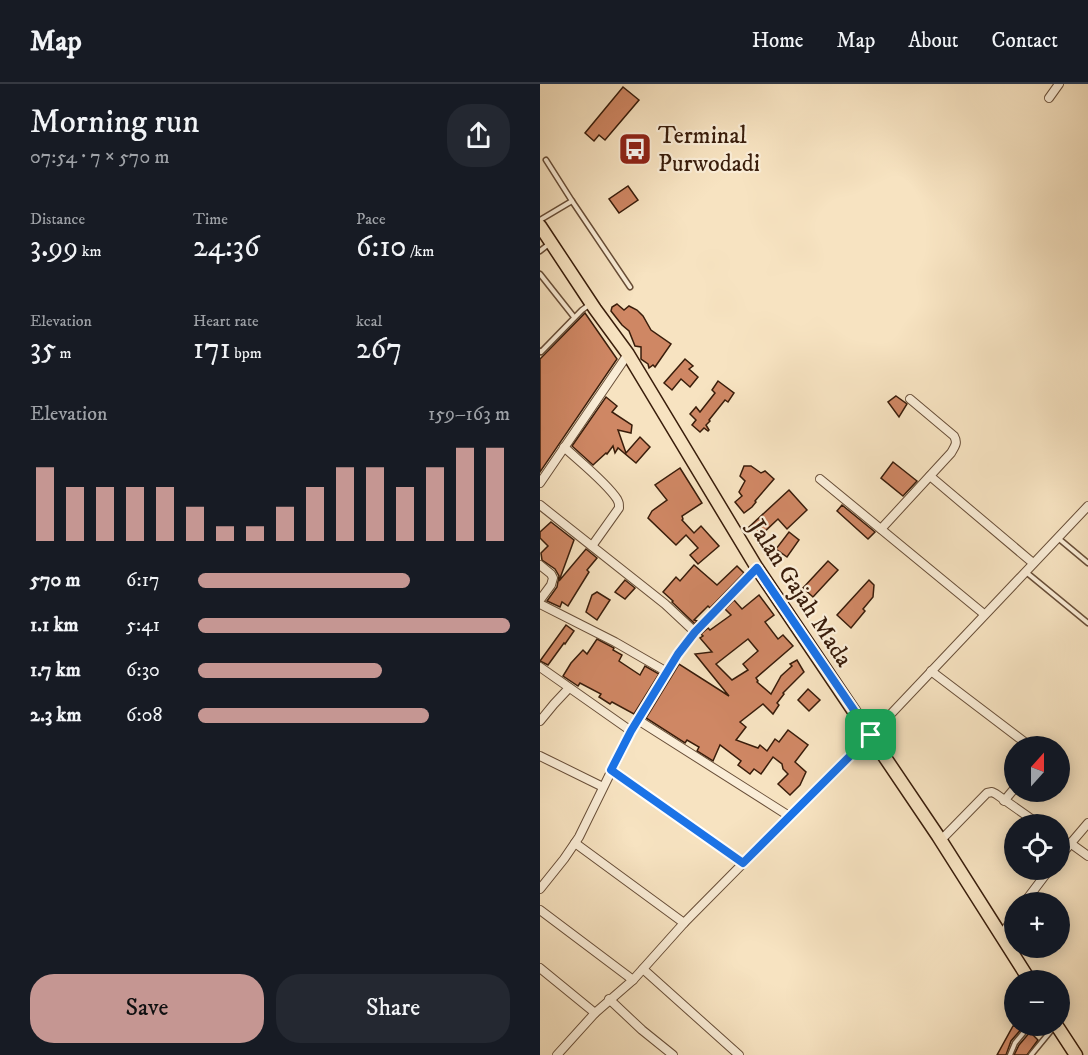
<!DOCTYPE html>
<html lang="en">
<head>
<meta charset="utf-8">
<style>
  body { margin:0; font-family:"IM FELL DW Pica",serif; background:#242831; color:#f1f3f6; height:100vh; display:flex; flex-direction:column; font-size:22px; white-space:nowrap }
  * { box-sizing:border-box; margin:0 }
  p { font-size:20px; color:#9ea1a6 }
  .icon { flex:none; width:33px; height:33px; fill:none; stroke:currentColor; stroke-width:2; stroke-linecap:round; stroke-linejoin:round }
  .map { position:relative; flex:1; overflow:hidden }
  .sheet { display:flex; flex-direction:column; background:#171b24; width:540px }
  .sheet>* { flex:none }
  .needle { width:39px; rotate:21deg }
  .controls { position:absolute; left:464px; top:652px; display:grid; gap:12px }
  .controls a { display:grid; place-items:center; width:66px; height:66px; border-radius:50%; background:#171b24; box-shadow:0 3px 15px #0003; font-size:30px }
  .pin { position:absolute; display:grid; place-items:center; width:51px; height:51px; color:#fff; margin:-26px; border-radius:12px; box-shadow:0 3px 9px #0006 }
  .round { display:grid; place-items:center; flex:none; width:63px; height:63px; border-radius:24px; background:#242831 }
  .headline { display:flex; align-items:center; justify-content:space-between; height:102px; padding:0 30px }
  h1 { font-size:33px; font-weight:600; line-height:45px }
  .figures { display:grid; grid-template-columns:repeat(3,1fr); gap:9px; height:102px; padding:6px 30px }
  .figures div { display:grid; align-content:center }
  .figures b { font-size:30px; font-weight:600 }
  .figures small { font-size:16px; font-weight:400 }
  .figures p { font-size:16px }
  .chart { height:168px; padding:12px 30px }
  .chart p { display:flex; justify-content:space-between }
  .chart svg { width:100%; height:108px; margin-top:6px; stroke:#c59692; stroke-width:6 }
  .cta { display:flex; gap:12px; margin-top:auto; padding:12px 30px }
  .cta a { flex:1; height:69px; border-radius:24px; background:#c59692; color:#111; font-size:24px; font-weight:600; line-height:69px; text-align:center }
  .cta a+a { background:#242831; color:#f1f3f6 }
  ul { padding:0 30px; list-style:none; font-size:20px }
  li { display:grid; grid-template-columns:96px 72px 1fr; align-items:center; height:45px }
  li i { height:15px; border-radius:8px; background:#c59692 }
  header { display:flex; align-items:center; gap:36px; box-sizing:border-box; height:84px; padding:0 30px; background:#171b24; border-bottom:2px solid #363941 }
  header strong { font-size:28px }
  nav { display:flex; gap:33px; margin-inline-start:auto; font-size:21px }
  main { display:flex; flex:1; min-height:0 }
  .map>svg:first-child { display:block }
</style>
</head>
<body>
<header>
<strong>Map</strong>
<nav><a>Home</a><a>Map</a><a>About</a><a>Contact</a></nav>
</header>
<main>
<section class="sheet">
<div class="headline"><div><h1>Morning run</h1><p>07:54 · 7 × 570 m</p></div><a class="round"><svg class="icon" aria-label="share" viewBox="0 0 24 24"><path d="M12 15V3M7 8l5-5 5 5M5 13v7h14v-7"/></svg></a></div>
<div class="figures">
<div><p>Distance</p><b>3.99<small> km</small></b></div>
<div><p>Time</p><b>24:36</b></div>
<div><p>Pace</p><b>6:10<small> /km</small></b></div>
</div>
<div class="figures">
<div><p>Elevation</p><b>35<small> m</small></b></div>
<div><p>Heart rate</p><b>171<small> bpm</small></b></div>
<div><p>kcal</p><b>267</b></div>
</div>
<div class="chart"><p><span>Elevation</span>159–163 m</p>
<svg viewBox="0 0 160 44" preserveAspectRatio="none"><path d="M5 44V14M15 44V22M25 44V22M35 44V22M45 44V22M55 44V30M65 44V38M75 44V38M85 44V30M95 44V22M105 44V14M115 44V14M125 44V22M135 44V14M145 44V6M155 44V6"/></svg>
</div>
<ul>
<li><b>570 m</b>6:17<i style="width:68%"></i></li>
<li><b>1.1 km</b>5:41<i style="width:100%"></i></li>
<li><b>1.7 km</b>6:30<i style="width:59%"></i></li>
<li><b>2.3 km</b>6:08<i style="width:74%"></i></li>
</ul>
<div class="cta"><a>Save</a><a>Share</a></div>
</section>
<div class="map">
<svg width="548" height="971" viewBox="0 0 548 971">
  <rect width="100%" height="100%" fill="#f7e3c1"/>
  <filter id="stains"><feTurbulence type="fractalNoise" baseFrequency=".00333" numOctaves="4"/><feColorMatrix values="0 0 0 0 .2 0 0 0 0 .09 0 0 0 0 .02 0 0 0 .5 -.17"/></filter>
  <radialGradient id="worn" r=".72"><stop offset=".6" stop-color="#630" stop-opacity="0"/><stop offset="1" stop-color="#630" stop-opacity=".3"/></radialGradient>
  <g fill="#cf8764" stroke="#391d0b" stroke-width="1.5" fill-rule="evenodd">
    <polygon points="83,3 99,16 65,56 59,51 54,57 45,49"/>
    <polygon points="88,102 98,116 79,129 69,115"/>
    <polygon points="77,220 84,226 89,222 97,226 103,232 111,246 131,260 115,283 113,281 109,284 108,280 101,275 101,263 95,262 89,247 82,241 71,227 72,223"/>
    <polygon points="45,229 77,275 0,388 0,275"/>
    <polygon points="145,275 153,282 149,285 158,293 150,303 141,295 132,306 124,299"/>
    <polygon points="178,297 194,309 188,318 185,316 169,336 170,337 166,341 169,346 168,347 164,344 160,348 152,341 156,336 150,330 156,323 160,328 175,309 172,306"/>
    <polygon points="356,312 367,320 359,333 348,318"/>
    <polygon points="66,313 77,322 72,328 92,341 91,349 78,346 86,369 100,353 110,363 96,379 78,364 75,369 73,362 67,370 66,369 53,381 32,362"/>
    <polygon points="353,378 377,397 363,412 341,394"/>
    <polygon points="204,382 211,382 221,389 225,387 234,395 215,417 216,418 212,423 204,429 195,418 202,412 199,408 205,397 200,392"/>
    <polygon points="140,384 162,419 142,432 143,435 142,436 154,449 161,442 179,462 158,480 150,471 158,464 146,451 136,461 108,434 112,427 127,416 115,401"/>
    <polygon points="249,406 267,426 247,445 238,435 219,453 209,443"/>
    <polygon points="302,421 335,448 328,455 297,427"/>
    <polygon points="11,438 34,456 19,497 46,465 57,474 47,486 49,488 28,522 22,518 20,523 7,517 17,503 19,492 15,485 2,476 1,469 8,462 0,454 0,448"/>
    <polygon points="249,448 259,456 247,473 236,465"/>
    <polygon points="288,477 298,486 273,513 263,504"/>
    <polygon points="154,481 177,501 197,482 204,489 170,524 168,522 154,536 157,537 155,540 132,518 133,517 123,508 136,493 140,497"/>
    <polygon points="85,496 95,504 85,515 75,508"/>
    <polygon points="329,496 334,501 333,513 323,525 325,527 311,544 297,531"/>
    <polygon points="57,508 70,516 57,536 46,528 52,511"/>
    <path d="M 219,511 L 234,531 L 225,538 L 238,555 L 243,551 L 253,562 L 216,594 L 218,597 L 217,598 L 231,610 L 241,592 L 252,582 L 250,580 L 257,576 L 264,588 L 243,609 L 244,610 L 237,619 L 239,621 L 233,630 L 223,620 L 200,638 L 206,643 L 196,656 L 218,664 L 220,661 L 227,667 L 235,655 L 239,658 L 248,646 L 268,661 L 255,678 L 266,688 L 260,701 L 250,711 L 238,700 L 248,690 L 243,685 L 242,680 L 233,673 L 221,690 L 214,685 L 210,690 L 198,681 L 201,677 L 180,661 L 173,677 L 157,667 L 159,663 L 147,656 L 145,659 L 106,634 L 139,580 L 189,612 L 155,570 L 172,568 L 160,554 L 163,552 L 161,550 L 168,544 L 170,546 L 191,531 L 185,525 L 194,516 L 202,525 ZM 208,555 L 218,567 L 203,580 L 208,586 L 192,596 L 176,580 Z"/>
    <polygon points="26,541 34,547 25,560 24,559 8,581 0,577"/>
    <polygon points="57,555 74,564 73,566 82,571 79,577 100,591 105,582 119,590 94,630 72,618 70,620 59,613 61,610 40,599 38,602 23,592 31,579 43,566 47,570"/>
    <polygon points="268,605 280,616 269,627 258,616"/>
    <polygon points="473,942 484,942 471,957 466,971 457,971"/>
    <polygon points="490,948 498,956 487,971 474,971 479,961"/>
  </g>
  <g fill="none" stroke-linecap="round" stroke-linejoin="round">
    <defs>
      <g id="service">
        <polyline points="32,117 90,203"/>
        <polyline points="0,136 32,117 6,76"/>
        <polyline points="0,167 9,160"/>
        <polyline points="0,190 34,233"/>
        <polyline points="0,267 1,268 42,226 49,221"/>
        <polyline points="518,454 548,479"/>
        <polyline points="486,488 548,539"/>
        <polyline points="470,971 475,959 489,942"/>
        <polyline points="491,971 514,943"/>
      </g>
      <g id="minor">
        <polyline points="509,14 519,0"/>
        <path d="M 24,363 C 39,377 67,399 77,415 C 79,419 79,419 79,424 L 52,462"/>
        <polyline points="390,392 493,479"/>
        <polyline points="280,395 444,530"/>
        <polyline points="0,399 88,270"/>
        <polyline points="0,421 125,520 155,548"/>
        <path d="M 341,445 L 411,369 C 415,362 418,359 414,352 L 370,315"/>
        <polyline points="0,481 11,490 13,494 11,501 0,516"/>
        <polyline points="0,520 75,558 127,588"/>
        <polyline points="0,583 91,647"/>
        <polyline points="391,587 491,663"/>
        <polyline points="98,636 249,732"/>
        <polyline points="0,637 14,620 29,604"/>
        <polyline points="0,672 63,703"/>
        <polyline points="71,686 203,779"/>
        <polyline points="464,717 474,705"/>
        <polyline points="519,755 527,764"/>
        <polyline points="401,756 447,709 452,708 456,710 500,741"/>
        <polyline points="35,759 144,839"/>
        <polyline points="530,759 548,772"/>
        <polyline points="519,773 548,739"/>
        <polyline points="0,805 24,775 39,753 91,647 138,570 155,548 217,484"/>
        <polyline points="484,819 509,786"/>
        <polyline points="0,826 93,896"/>
        <polyline points="462,851 474,832"/>
        <polyline points="0,884 55,929"/>
        <polyline points="103,885 199,971"/>
        <polyline points="69,915 102,946 133,971"/>
        <polyline points="17,971 55,929 93,896 144,839 349,632 548,422"/>
      </g>
      <g id="primary">
        <polyline points="0,142 55,225 88,270 217,484 398,752 490,897"/>
        <polyline points="517,942 536,971"/>
      </g>
    </defs>
    <use href="#service" stroke="#684e38" stroke-width="7"/>
    <use href="#minor" stroke="#684e38" stroke-width="10"/>
    <use href="#primary" stroke="#391d0b" stroke-width="15"/>
    <use href="#service" stroke="#faedd7" stroke-width="4"/>
    <use href="#minor" stroke="#faedd7" stroke-width="8"/>
    <use href="#primary" stroke="#f7e3c1" stroke-width="12"/>
  </g>
  <g fill="none" stroke-linecap="round" stroke-linejoin="round">
    <defs>
      <polygon id="route" points="217,484 331,651 203,779 71,686 91,647 138,570 155,548"/>
    </defs>
    <use href="#route" stroke="#fff" stroke-width="12"/>
    <use href="#route" stroke="#1a73e8" stroke-width="8"/>
  </g>
  <defs>
    <symbol id="bus-square" viewBox="-11 -11 22 22"><rect x="-9" y="-9" width="18" height="18" rx="4" fill="#8f2418" stroke="#faedd7"/><path d="M-5-6H5V4H4V6H2V4H-2V6H-4V4H-5ZM-3.5-4V0h7V-4ZM-3.5 1.2v1.5H-2V1.2ZM2 1.2v1.5H3.5V1.2Z" fill="#fff"/></symbol>
  </defs>
  <g fill-rule="evenodd">
    <use href="#bus-square" x="76" y="46" width="38" height="38"/>
  </g>
  <g text-anchor="middle" stroke-width="4.5" stroke-linejoin="round" paint-order="stroke">
    <g font-size="24" fill="#391d0b" stroke="#faedd7" text-anchor="start">
      <text x="118" y="59">Terminal<tspan x="118" dy="28">Purwodadi</tspan></text>
    </g>
    <g font-size="24" fill="#391d0b" stroke="#faedd7">
      <text transform="translate(261 509) rotate(57)" y="8">Jalan Gajah Mada</text>
    </g>
  </g>
  <rect width="100%" height="100%" filter="url(#stains)"/>
  <rect width="100%" height="100%" fill="url(#worn)"/>
</svg>
<div class="controls">
<a><svg class="needle" viewBox="-14 -14 28 28"><path d="M0-13l5 13h-10z" fill="#e53935"/><path d="M0 13l5-13h-10z" fill="#9ea1a6"/></svg></a>
<a><svg class="icon" aria-label="locate" viewBox="0 0 24 24"><circle cx="12" cy="12" r="6"/><path d="M12 2v4M12 18v4M2 12h4M18 12h4"/></svg></a>
<a>+</a>
<a>−</a>
</div>
<div class="pin" style="left:331px;top:651px;background:#1e9e55"><svg class="icon" aria-label="arrive" viewBox="0 0 24 24"><path d="M6 21V4h12l-3 4 3 4H6"/></svg></div>
</div>
</main>
</body>
</html>
